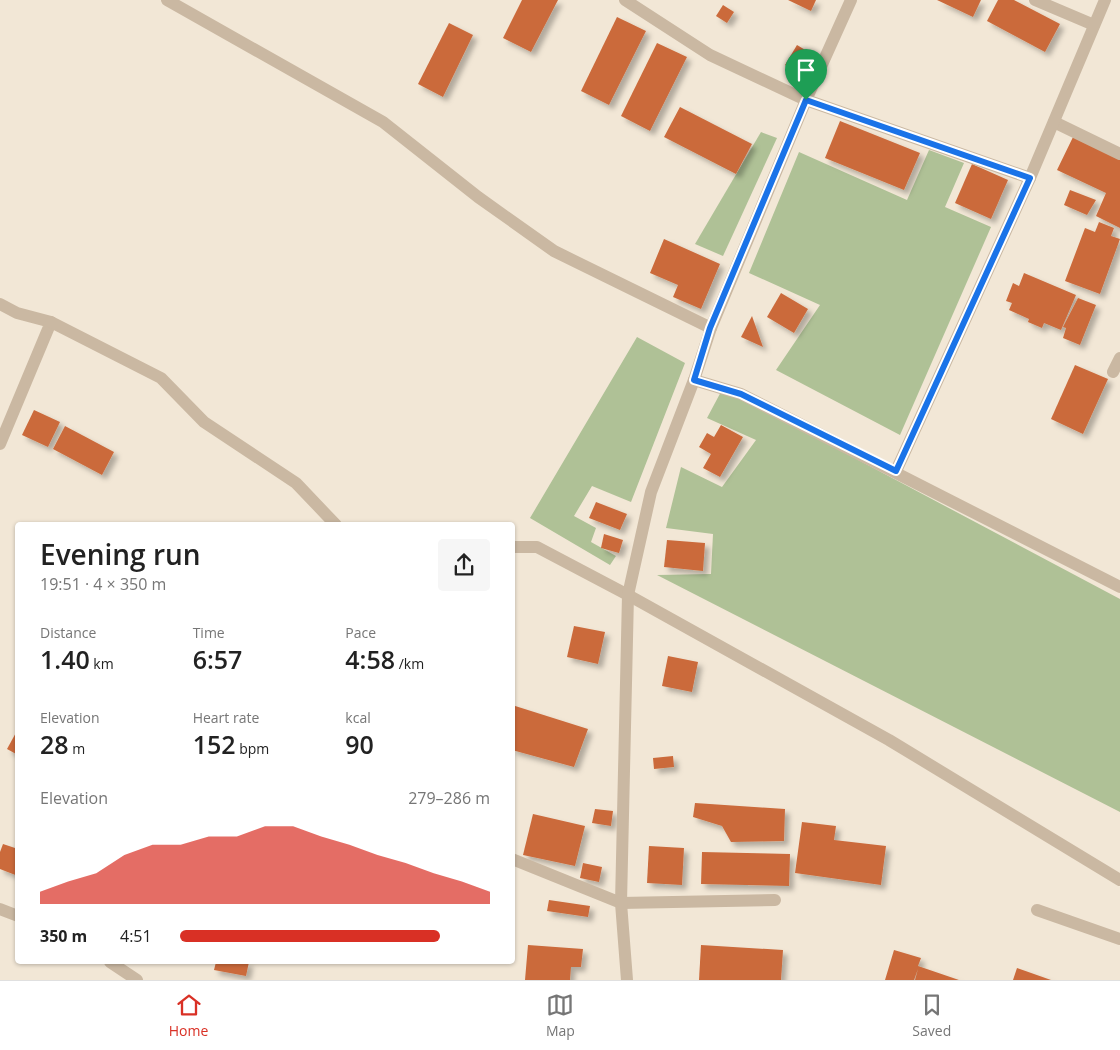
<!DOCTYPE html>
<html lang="en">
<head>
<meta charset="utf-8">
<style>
  body { margin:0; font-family:"Open Sans",sans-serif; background:#f6f6f6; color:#222; height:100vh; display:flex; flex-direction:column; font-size:19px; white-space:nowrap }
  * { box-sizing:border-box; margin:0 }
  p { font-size:16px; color:#767676 }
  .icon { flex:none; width:28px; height:28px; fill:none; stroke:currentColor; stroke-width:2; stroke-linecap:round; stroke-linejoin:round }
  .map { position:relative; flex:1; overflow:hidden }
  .panel { position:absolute; left:15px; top:522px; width:500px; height:442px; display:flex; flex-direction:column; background:#fff; border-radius:5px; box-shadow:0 1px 4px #0004 }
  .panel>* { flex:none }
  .pin { position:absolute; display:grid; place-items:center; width:42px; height:42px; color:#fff; margin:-51px -21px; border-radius:50% 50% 50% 0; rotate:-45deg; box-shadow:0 0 5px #0007 }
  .pin .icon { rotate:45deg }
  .round { display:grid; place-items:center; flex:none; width:52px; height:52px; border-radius:5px; background:#f6f6f6 }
  .headline { display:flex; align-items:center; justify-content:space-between; height:85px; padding:0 25px }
  h1 { font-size:28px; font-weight:600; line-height:38px }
  .metrics { display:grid; grid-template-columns:repeat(3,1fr); gap:8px; height:85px; padding:5px 25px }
  .metrics div { display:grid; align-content:center }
  .metrics b { font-size:25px; font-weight:600 }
  .metrics small { font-size:14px; font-weight:400 }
  .metrics p { font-size:14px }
  .chart { height:140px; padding:10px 25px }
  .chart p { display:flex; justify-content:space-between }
  .chart svg { width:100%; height:90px; margin-top:5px; fill:#d93025; opacity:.7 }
  ul { padding:0 25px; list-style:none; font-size:16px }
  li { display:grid; grid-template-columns:80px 60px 1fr; align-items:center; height:38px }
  li i { height:12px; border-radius:6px; background:#d93025 }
  .tab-bar { display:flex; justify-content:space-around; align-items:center; height:70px; border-top:1px solid #e0e0e0; background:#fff; font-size:14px; color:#767676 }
  .tab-bar a { display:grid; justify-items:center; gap:2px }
  .tab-bar .selected { color:#d93025 }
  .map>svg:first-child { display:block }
</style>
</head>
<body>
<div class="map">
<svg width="1120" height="980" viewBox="0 0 1120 980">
  <defs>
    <filter id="shadow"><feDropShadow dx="4.5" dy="4.5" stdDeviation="2.5" flood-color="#0004"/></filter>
  </defs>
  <rect width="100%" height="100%" fill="#f2e7d6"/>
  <g fill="#afc196">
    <polygon points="761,132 777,138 723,256 695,244"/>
    <polygon points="929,150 964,163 945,207 991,227 900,435 776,370 820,305 749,273 799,152 907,200"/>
    <polygon points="637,337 685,363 631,502 592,486 574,516 596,528 591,542 616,556 610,565 530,518"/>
    <polygon points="723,388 1120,599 1120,812 657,575 711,574 713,534 666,528 681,467 722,487 756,440 707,418"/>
  </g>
  <g fill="#cb6a3b" filter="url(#shadow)">
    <polygon points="522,0 558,0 531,52 503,38"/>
    <polygon points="788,0 816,0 811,11"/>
    <polygon points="937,0 981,0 973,17"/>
    <polygon points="998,0 1014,0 1060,24 1045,52 987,21"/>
    <polygon points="723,5 734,12 727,23 716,16"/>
    <polygon points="617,17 646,31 609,105 581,91"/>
    <polygon points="449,23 473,35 443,97 418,84"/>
    <polygon points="657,43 687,57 650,131 621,116"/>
    <polygon points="797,45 807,51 795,71 785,65"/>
    <polygon points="680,107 752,144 736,174 664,137"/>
    <polygon points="840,121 920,153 904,190 825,158"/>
    <polygon points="1074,135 1120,157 1120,228 1096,216 1106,193 1057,170"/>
    <polygon points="972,164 1008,180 991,219 955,203"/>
    <polygon points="1070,190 1096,200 1087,215 1064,205"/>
    <polygon points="1099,222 1114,228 1111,236 1120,239 1100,294 1065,281 1085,228 1095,232"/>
    <polygon points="664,239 720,264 701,309 673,297 678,285 650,273"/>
    <polygon points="1024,273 1076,295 1061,330 1044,323 1042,328 1028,322 1029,319 1009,310 1012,303 1006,301 1013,283 1019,286"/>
    <polygon points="781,293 808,309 794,333 767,317"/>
    <polygon points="1078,298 1096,305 1080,345 1063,338 1066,328 1063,327"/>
    <polygon points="752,316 763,347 741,337"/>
    <polygon points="1075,365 1108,379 1083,434 1051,419"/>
    <polygon points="34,410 60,422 48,447 22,435"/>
    <polygon points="721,425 743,437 720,477 703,468 711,454 699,447 707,433 714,437"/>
    <polygon points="65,426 114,452 102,475 53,449"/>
    <polygon points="596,502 627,514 620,530 589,518"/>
    <polygon points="604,534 623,540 619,553 601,548"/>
    <polygon points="667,540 705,543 703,571 664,567"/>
    <polygon points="574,626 605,632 598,664 567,657"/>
    <polygon points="668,656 698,662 692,692 662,686"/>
    <polygon points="512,705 588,729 574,767 512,750"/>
    <polygon points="18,729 18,755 7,749"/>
    <polygon points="673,756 674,767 654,769 653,758"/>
    <polygon points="695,803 785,809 784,841 731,842 722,826 693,817"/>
    <polygon points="595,809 613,811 611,826 592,823"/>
    <polygon points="533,814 585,826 575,866 523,855"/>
    <polygon points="802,822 836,826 834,840 886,846 881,885 795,873"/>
    <polygon points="3,844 18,849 18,876 0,869 0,852"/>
    <polygon points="649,846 684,848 682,885 647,883"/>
    <polygon points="702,852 790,854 789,886 701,884"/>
    <polygon points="583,863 602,867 599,882 580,878"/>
    <polygon points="549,900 590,906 588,917 547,911"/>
    <polygon points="528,945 583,949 581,967 571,967 570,980 525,980"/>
    <polygon points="701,945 783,950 781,980 699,980"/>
    <polygon points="894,950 921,958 918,966 959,980 915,980 918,969 914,980 885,980"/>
    <polygon points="216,962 249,962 246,976 214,970"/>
    <polygon points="1017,968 1051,980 1013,980"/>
  </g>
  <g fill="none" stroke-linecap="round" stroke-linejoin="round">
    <g stroke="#cab8a2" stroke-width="12">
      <polyline points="167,0 383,122 478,197 554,251 711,328"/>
      <polyline points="625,0 710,55 806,100 1030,178"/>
      <polyline points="1035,0 1094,25"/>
      <polyline points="1054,122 1120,154"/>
      <polyline points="0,304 17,313 51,322 0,444"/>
      <polyline points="51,322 161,378 204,422 296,483 336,525"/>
      <polyline points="1113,372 1120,358"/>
      <polyline points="694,380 741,394 1120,587"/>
      <polyline points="896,471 1030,178 1105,0"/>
      <polyline points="512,547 537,547 628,595 889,740 1120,880"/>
      <polyline points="512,859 621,903 775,900"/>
      <polyline points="0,909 18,916"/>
      <polyline points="1037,910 1120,939"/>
      <polyline points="110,962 137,980"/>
      <polyline points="627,980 621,903 628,595 651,492 694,380 711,328 806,100 851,0"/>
    </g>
  </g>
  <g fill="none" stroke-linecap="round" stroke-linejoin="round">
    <defs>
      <polygon id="route" points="806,100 1030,178 896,471 741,394 694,380 710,328"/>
    </defs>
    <use href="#route" stroke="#fff" stroke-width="10"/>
    <use href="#route" stroke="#1a73e8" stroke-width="6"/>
  </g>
</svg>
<div class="pin" style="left:806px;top:100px;background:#1e9e55"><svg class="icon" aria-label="arrive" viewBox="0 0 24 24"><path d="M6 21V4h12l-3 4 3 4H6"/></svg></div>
<section class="panel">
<div class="headline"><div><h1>Evening run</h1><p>19:51 · 4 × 350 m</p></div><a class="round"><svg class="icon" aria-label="share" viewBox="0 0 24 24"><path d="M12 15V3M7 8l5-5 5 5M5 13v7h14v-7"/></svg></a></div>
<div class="metrics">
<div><p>Distance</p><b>1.40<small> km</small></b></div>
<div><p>Time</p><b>6:57</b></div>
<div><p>Pace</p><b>4:58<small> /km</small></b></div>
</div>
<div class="metrics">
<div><p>Elevation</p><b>28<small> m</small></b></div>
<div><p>Heart rate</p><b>152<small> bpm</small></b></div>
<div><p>kcal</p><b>90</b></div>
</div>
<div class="chart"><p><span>Elevation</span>279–286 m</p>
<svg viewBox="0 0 160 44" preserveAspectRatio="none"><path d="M0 44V38L10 33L20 29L30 20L40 15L50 15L60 11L70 11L80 6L90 6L100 11L110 15L120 20L130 24L140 29L150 33L160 38V44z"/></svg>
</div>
<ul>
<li><b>350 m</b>4:51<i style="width:84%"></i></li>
</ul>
</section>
</div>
<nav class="tab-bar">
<a class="selected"><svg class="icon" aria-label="home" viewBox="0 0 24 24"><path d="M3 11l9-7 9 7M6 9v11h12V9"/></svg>Home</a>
<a><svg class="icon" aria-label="map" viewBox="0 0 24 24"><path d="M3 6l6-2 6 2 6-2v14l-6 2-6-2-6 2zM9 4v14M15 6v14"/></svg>Map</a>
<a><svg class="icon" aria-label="saved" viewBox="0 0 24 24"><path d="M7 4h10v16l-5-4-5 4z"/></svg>Saved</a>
</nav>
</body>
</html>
